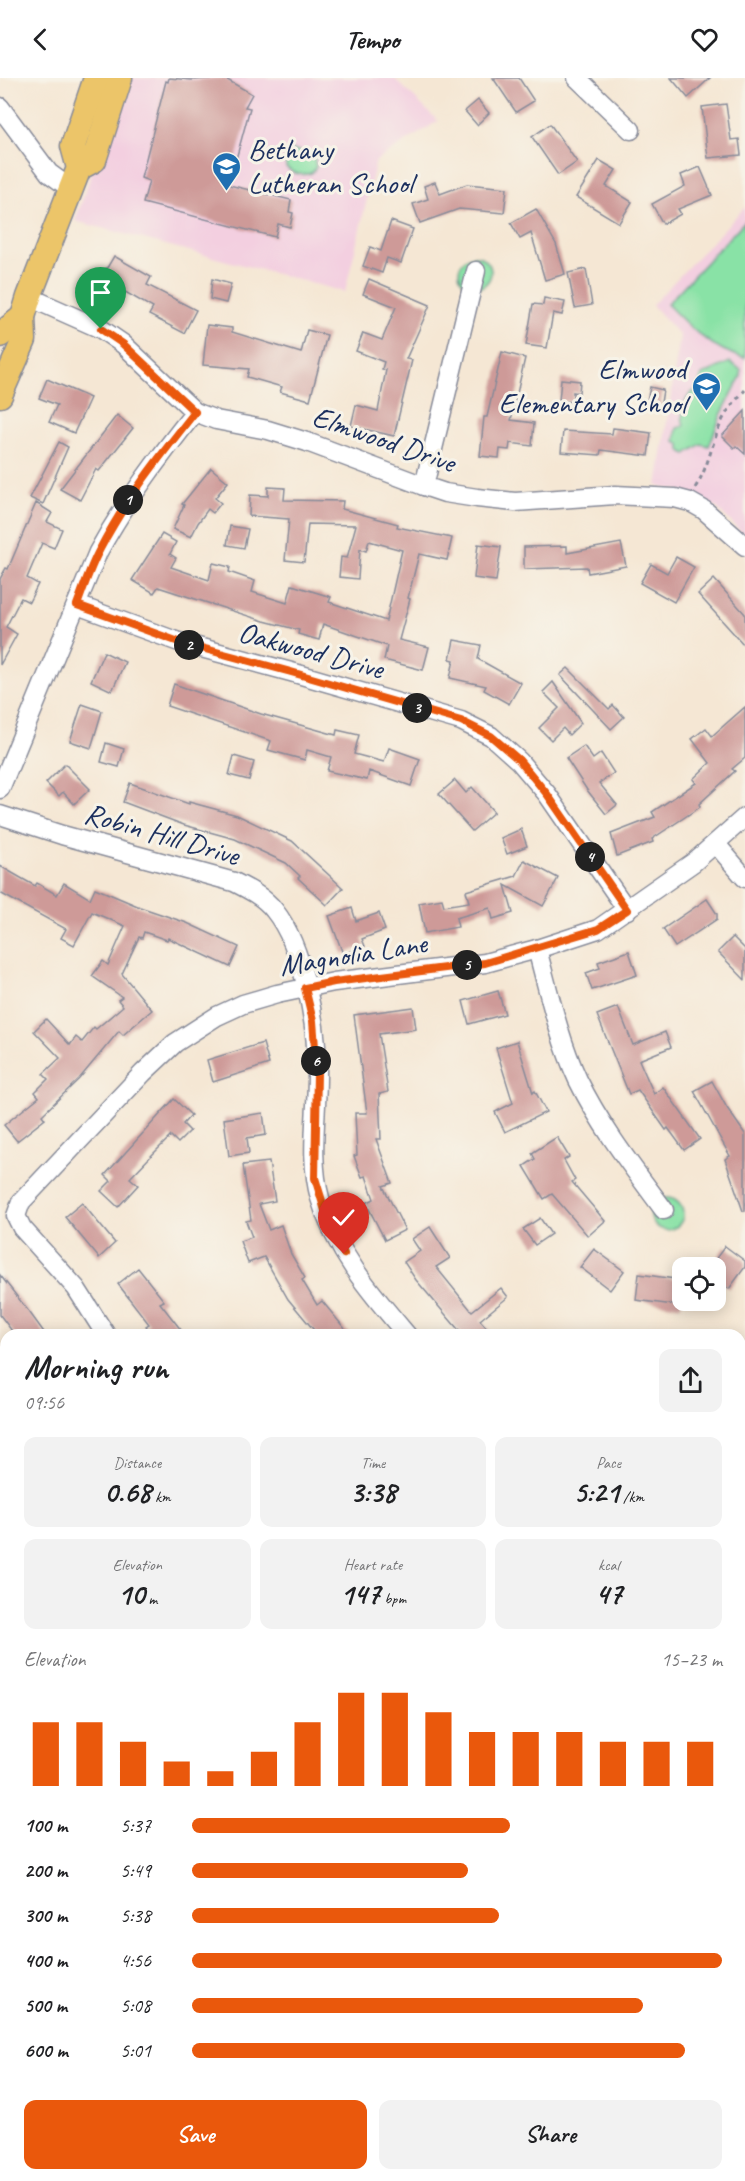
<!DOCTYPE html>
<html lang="en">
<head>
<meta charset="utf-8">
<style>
  body { margin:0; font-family:Caveat,sans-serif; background:#f2f2f2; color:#202124; height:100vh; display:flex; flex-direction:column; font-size:22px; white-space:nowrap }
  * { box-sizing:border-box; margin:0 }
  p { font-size:20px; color:#757577 }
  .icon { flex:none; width:33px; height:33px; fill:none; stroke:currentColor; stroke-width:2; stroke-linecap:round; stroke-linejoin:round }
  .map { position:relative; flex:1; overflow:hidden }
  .sheet { position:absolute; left:0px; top:1251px; width:746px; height:852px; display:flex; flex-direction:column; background:#fff; border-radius:18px 18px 0 0; box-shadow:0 3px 15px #0003 }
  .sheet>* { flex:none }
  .fabs { position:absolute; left:672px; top:1179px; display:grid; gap:12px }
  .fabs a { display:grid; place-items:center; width:54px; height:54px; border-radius:12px; background:#fff; box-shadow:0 3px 15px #0003; font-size:30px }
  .pin { position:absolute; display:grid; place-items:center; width:51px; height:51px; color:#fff; margin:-62px -26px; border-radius:50% 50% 50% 0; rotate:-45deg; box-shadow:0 0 6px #0007 }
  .pin .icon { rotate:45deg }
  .km { position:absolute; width:30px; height:30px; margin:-15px; border-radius:50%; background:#222; color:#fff; font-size:16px; line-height:30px; text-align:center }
  .round { display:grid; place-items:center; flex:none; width:63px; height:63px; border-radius:12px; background:#f2f2f2 }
  .summary { display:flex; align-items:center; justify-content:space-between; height:102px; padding:0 24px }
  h1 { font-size:33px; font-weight:600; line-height:45px }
  .figures { display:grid; grid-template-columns:repeat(3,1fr); gap:9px; height:102px; padding:6px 24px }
  .figures div { display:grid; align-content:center; border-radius:12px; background:#f2f2f2; text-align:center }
  .figures b { font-size:30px; font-weight:600 }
  .figures small { font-size:16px; font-weight:400 }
  .figures p { font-size:16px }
  .chart { height:168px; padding:12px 24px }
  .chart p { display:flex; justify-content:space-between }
  .chart svg { width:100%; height:108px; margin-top:6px; stroke:#ea580c; stroke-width:6 }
  .button { display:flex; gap:12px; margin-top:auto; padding:12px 24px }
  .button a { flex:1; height:69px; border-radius:12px; background:#ea580c; color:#fff; font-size:24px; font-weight:600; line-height:69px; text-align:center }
  .button a+a { background:#f2f2f2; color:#202124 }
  ul { padding:0 24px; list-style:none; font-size:20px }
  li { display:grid; grid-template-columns:96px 72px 1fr; align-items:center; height:45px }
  li i { height:15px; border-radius:8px; background:#ea580c }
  header { display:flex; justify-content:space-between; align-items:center; height:78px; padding:0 24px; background:#fff; font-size:27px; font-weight:600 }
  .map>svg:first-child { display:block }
</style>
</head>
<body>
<header><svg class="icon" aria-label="back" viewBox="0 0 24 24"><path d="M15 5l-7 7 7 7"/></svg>Tempo<svg class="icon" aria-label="heart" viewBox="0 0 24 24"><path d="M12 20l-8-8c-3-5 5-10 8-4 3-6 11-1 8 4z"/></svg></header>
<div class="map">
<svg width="745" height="2103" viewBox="0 0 745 2103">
  <rect width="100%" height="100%" fill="#f7f3e8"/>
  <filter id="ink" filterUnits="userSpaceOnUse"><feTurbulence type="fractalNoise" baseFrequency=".0167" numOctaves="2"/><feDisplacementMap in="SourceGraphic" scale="12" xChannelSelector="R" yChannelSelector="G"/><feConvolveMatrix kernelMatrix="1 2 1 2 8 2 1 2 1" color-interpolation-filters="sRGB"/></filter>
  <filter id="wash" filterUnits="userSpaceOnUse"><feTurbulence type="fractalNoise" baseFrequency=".008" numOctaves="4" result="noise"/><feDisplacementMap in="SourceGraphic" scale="24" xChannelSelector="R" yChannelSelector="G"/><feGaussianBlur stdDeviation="1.35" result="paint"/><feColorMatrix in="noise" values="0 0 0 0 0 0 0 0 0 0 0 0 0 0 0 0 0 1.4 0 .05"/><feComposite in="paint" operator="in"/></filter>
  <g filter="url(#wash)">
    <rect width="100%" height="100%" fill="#f5e7d4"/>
    <g fill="#f3cfe0">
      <polygon points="125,0 394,0 438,43 376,83 345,214 75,143"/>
      <polygon points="745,129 745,458 717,430 690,415 657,408 680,258 652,227"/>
      <polygon points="0,1377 6,1384 6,2097 613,2097 618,2103 0,2103"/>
    </g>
    <g fill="#89e2a6" stroke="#528882" stroke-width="1.5">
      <path d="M 292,72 L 309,75 L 314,78 L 316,89 L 313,94 C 305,99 293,96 286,89 L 285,79 Z"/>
      <path d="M 745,143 L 745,280 C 712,272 689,249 667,226 Z"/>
      <circle cx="475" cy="194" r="16"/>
      <path d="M 730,284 L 741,292 L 741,298 L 721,337 L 709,368 L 701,366 L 686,376 L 680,372 L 680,366 L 675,363 L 677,350 L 684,348 C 680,335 684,318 697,311 L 702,297 Z"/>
      <circle cx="667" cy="1136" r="16"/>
    </g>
    <polygon fill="#5cc8d4" stroke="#3c7c99" stroke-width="1.5" points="0,1925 6,1926 6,2097 88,2097 91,2103 0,2103"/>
    <g id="blocks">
      <g fill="#ce9a98">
        <polygon points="169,0 192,2 224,0 252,16 245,29 250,30 229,107 291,122 289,134 293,135 290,149 278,146 275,159 143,125 149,103 141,100 166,3 168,4"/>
        <polygon points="493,0 519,0 534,23 516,34"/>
        <polygon points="671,0 710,0 688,20"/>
        <polygon points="478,22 489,35 477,47 465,33"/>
        <polygon points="726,26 731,62 739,61 741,77 708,80 702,29"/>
        <polygon points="550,46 577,84 558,97 532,59"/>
        <polygon points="599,82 616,92 606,108 632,124 619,145 576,119"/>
        <polygon points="700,89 712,117 678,131 681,136 663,146 652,126 685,108 681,97"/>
        <polygon points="435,104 440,116 467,106 507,110 504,135 459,131 420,145 413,126 428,121 424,108"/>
        <polygon points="536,131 556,166 565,196 545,202 531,155 520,161 511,145"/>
        <polygon points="391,143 413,151 401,185 387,180 382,195 363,188 370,169 381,173"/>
        <polygon points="114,178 151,199 147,207 196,232 184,255 149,237 153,230 101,200"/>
        <polygon points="586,191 592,227 575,230 568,195"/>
        <polygon points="212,201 231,206 226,225 210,221"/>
        <polygon points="369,201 430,227 406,281 412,282 394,358 351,348 356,327 378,333 386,292 382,291 384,284 356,273 363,255 382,262 396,229 363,216"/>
        <polygon points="544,220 565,224 562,237 553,235 547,270 526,267 533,226 543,227"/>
        <polygon points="207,247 232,250 232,254 301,275 307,252 327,257 310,322 280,314 282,309 247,299 249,291 203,287"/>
        <polygon points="502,274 525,280 511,342 534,345 532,368 510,365 509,372 500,371 499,380 480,378 484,339 487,339"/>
        <polygon points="47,301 90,320 74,355 49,344 57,327 39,320"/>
        <polygon points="561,301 580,303 579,315 573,314 573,324 559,323"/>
        <polygon points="650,309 663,312 660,331 646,328"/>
        <polygon points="745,333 745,376 736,368 734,370 722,358"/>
        <polygon points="117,337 133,350 99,393 96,391 80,422 60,411"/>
        <polygon points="613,350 651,355 648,378 601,372 600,377 561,374 563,353 612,356"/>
        <polygon points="59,364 68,369 43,426 30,420"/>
        <polygon points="211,390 228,404 215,420 221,425 213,435 208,431 198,445 191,459 173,451 184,427 182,426"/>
        <polygon points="268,409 285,410 284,422 343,423 342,431 398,446 397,449 452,460 447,482 419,476 408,520 410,521 399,562 429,569 423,592 384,582 387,568 323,546 319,562 298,556 299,552 264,543 158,509 154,515 132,502 162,456 176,464 170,476 176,480 171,489 209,502 213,485 230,489 229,494 255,503 252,514 287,525 292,507 331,519 329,524 386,543 402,472 369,463 366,473 360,471 358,501 339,499 341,479 347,480 356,447 308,446 304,484 285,482 289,441 249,438 250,417 268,418"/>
        <polygon points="36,425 52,435 47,444 62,451 54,470 42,465 27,500 38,506 29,524 21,520 6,549 17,556 0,587 0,501 6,490 8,491"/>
        <polygon points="230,448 248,451 244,470 227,467"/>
        <polygon points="621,465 626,488 588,495 587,489 524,491 524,469 567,468 567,475"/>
        <polygon points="478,466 501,469 496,503 474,500"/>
        <polygon points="676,479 694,489 674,524 640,505 651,486 667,495"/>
        <polygon points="714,501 745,536 745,568 698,516"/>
        <polygon points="454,562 481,567 478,581 521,605 509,626 484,612 486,608 450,600 454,582 450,581"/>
        <polygon points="104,574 125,584 112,613 91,603"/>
        <polygon points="568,590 609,631 613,627 624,639 611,651 560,597"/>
        <polygon points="553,604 581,645 569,657 563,650 551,662 539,650 559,630 543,614"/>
        <polygon points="174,606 261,636 336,657 337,652 359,657 354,676 384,684 389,670 420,681 411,708 369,693 367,702 327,693 331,679 307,672 305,682 268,672 271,663 167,628"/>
        <polygon points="82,626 102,633 91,670 70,663"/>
        <polygon points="745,629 745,680 732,691 735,693 699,726 700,729 652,761 653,764 617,778 611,756 655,739 652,734 696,705 693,701 710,685 692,661 706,650 712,658"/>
        <polygon points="106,665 124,671 119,689 101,684"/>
        <polygon points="584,668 593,681 601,675 614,695 599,705 617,727 606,736 587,712 566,680"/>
        <polygon points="234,678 254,684 249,702 229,697"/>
        <polygon points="65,686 90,711 74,726 63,714 59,718 46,705"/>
        <polygon points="455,702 466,715 472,709 494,734 472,753 439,716"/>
        <polygon points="130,705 189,726 189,724 237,737 292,763 343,810 327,827 298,800 300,798 286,785 235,761 184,747 123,724"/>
        <polygon points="521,751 527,768 507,776 501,760"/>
        <polygon points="524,782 558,800 543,828 505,807 513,835 493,841 490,830 456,840 458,849 425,855 419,825 442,821 444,828 469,824 466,813 516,798"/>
        <polygon points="0,788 35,808 37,805 57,817 64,805 90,821 95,810 140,829 187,845 239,869 230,889 168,860 167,862 144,854 142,860 139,859 122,896 152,932 123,957 119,953 79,1001 42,1037 45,1041 17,1063 4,1047 39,1019 35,1014 48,1001 43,996 60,980 34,953 46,941 70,967 76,959 82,964 94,949 96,951 123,928 118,922 122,919 92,898 103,883 108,887 125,848 92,834 74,867 61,860 66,851 0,815"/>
        <polygon points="707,821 717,836 717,841 675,869 663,851"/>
        <polygon points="352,830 356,843 379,835 385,852 362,861 365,868 343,876 329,838"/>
        <polygon points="733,859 745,871 745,902 718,874"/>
        <polygon points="629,873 637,897 592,912 586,895 600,890 598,884"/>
        <polygon points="498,913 505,936 469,946 463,923"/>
        <polygon points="413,929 416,951 379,956 388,1014 379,1016 381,1061 376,1061 392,1105 383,1108 405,1152 385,1162 366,1125 374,1121 366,1098 362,1099 354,1078 357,1077 355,1035 367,1035 354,937"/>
        <polygon points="618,929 633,967 665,954 671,969 639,982 654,1016 663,1009 700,1061 684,1072 668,1050 666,1052 638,1012 629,1016 597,937"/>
        <polygon points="517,963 533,1015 535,1013 546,1034 505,1054 495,1034 513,1025 496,970"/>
        <polygon points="263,965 269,986 213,1004 207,982"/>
        <polygon points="712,1003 727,1030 745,1056 745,1133 743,1133 725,1081 730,1078 694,1013"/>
        <polygon points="174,1021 191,1037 183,1046 190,1053 178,1065 171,1058 152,1077 130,1100 138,1107 118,1129 101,1113 111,1103 105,1097"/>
        <polygon points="263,1035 266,1057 247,1060 249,1075 229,1078 224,1041"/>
        <polygon points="557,1059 569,1079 564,1082 575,1102 572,1104 605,1143 588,1158 552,1116 544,1121 524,1088 535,1081 532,1075"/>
        <polygon points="269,1084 275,1123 259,1126 269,1152 281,1147 291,1176 305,1200 302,1202 317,1227 322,1223 350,1257 318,1257 288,1221 264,1179 248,1185 240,1163 252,1159 246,1143 251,1142 243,1087"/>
        <polygon points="82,1125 115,1165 99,1180 65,1139"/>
        <polygon points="540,1140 551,1156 535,1167 523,1151"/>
        <polygon points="430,1149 450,1180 436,1189 470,1231 472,1233 501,1210 508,1219 480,1242 493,1257 463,1257 416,1202 404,1184 420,1173 412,1161"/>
        <polygon points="725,1168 745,1183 745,1189 729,1211 716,1200 716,1190 709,1190"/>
        <polygon points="594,1171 624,1193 610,1212 580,1189"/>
        <polygon points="138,1190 164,1223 160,1225 185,1257 153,1257 146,1248 149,1246 118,1206"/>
        <polygon points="639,1196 682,1202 681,1228 636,1222"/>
        <polygon points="0,1197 30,1235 46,1257 15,1257 0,1237"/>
      </g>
    </g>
  </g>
  <g filter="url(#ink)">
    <use href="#blocks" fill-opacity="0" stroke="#888b99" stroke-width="1.5"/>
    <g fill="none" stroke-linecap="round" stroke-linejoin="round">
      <defs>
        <g id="minor">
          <polyline points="577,0 631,52"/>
          <polyline points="0,29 49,95 71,111"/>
          <polyline points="29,219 101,251 123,266 195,334 216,342 268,352 307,364 424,408 445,415 477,420 515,424 615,417 675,420 690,424 704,432 745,468"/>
          <polyline points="424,408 476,193"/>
          <polyline points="77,527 179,564 291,594 461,643 491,658 519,683 547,716 627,832"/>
          <path d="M 0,711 L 98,474 C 126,423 159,379 195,334"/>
          <path d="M 0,737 L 62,757 L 234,804 C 248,811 264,819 274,832 C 304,869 318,951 317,998 C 317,1038 309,1081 320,1120 C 336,1175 371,1215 407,1257"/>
          <polyline points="716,766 745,800"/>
          <path d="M 537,871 C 549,915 559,961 578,1002 C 601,1049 633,1090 664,1132"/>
          <polyline points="106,1257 76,1210 22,1150 16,1138 21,1124 143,995 175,965 217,938 243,926 277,916 334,904 485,885 537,871 598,851 694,784 745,739"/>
          <polyline points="740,1373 745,1370"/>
          <polyline points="740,1646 745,1652"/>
          <polyline points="740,1692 745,1687"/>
          <polyline points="0,1725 6,1741"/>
          <polyline points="0,1874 6,1871"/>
          <polyline points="740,2052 745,2059"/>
          <polyline points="140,2097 143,2103"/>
        </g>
        <g id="major">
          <polyline points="79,90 94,82 120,0"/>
          <polyline points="0,257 23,239"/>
          <polyline points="0,317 24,262 23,239 29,219 79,90 73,68 96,0"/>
        </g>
      </defs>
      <use href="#minor" stroke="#888b99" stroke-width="21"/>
      <use href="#major" stroke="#888b99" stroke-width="27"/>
      <path stroke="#888b99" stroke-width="3" stroke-dasharray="4.5 4.5" stroke-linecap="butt" d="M 695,410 C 709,388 711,367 722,343 C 728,331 736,322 745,312"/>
      <use href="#minor" stroke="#fff" stroke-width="18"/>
      <use href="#major" stroke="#ecc569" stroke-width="24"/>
    </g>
  </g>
  <g fill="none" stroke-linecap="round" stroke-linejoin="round" filter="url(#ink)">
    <defs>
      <path id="route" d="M 101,251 L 123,266 L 195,334 C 160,378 126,421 100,471 C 90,489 84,509 77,527 L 179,564 L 291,594 L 461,643 L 491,658 L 519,682 L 547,716 L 627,832 L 598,851 L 485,885 L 334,904 L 305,910 L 313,943 L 317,995 L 315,1100 L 327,1139 L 344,1176"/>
    </defs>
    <use href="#route" stroke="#fff" stroke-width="12"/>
    <use href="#route" stroke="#ea580c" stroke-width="8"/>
  </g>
  <defs>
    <symbol id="school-pin" viewBox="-11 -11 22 30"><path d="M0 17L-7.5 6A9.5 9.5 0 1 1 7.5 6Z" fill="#1f6fb2" stroke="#f7f3e8"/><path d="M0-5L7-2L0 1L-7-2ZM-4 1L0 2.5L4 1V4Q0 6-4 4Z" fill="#fff"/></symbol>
  </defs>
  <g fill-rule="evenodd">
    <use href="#school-pin" x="210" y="72" width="33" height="45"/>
    <use href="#school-pin" x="690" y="292" width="33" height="45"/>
  </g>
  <g text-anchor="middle" stroke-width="6" stroke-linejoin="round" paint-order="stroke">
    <g font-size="30" fill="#1b2f5e" stroke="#f7f3e8" text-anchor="start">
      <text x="248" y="81">Bethany<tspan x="248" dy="34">Lutheran School</tspan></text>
      <text x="686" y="301" text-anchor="end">Elmwood<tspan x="686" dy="34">Elementary School</tspan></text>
    </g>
    <g font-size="30" fill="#1b2f5e" stroke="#f7f3e8">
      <text transform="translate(384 361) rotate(19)" y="10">Elmwood Drive</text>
      <text transform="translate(311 572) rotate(15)" y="10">Oakwood Drive</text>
      <text transform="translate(162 756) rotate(16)" y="10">Robin Hill Drive</text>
      <text transform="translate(353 876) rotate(-9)" y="10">Magnolia Lane</text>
    </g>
  </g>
</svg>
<div class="fabs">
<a><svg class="icon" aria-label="locate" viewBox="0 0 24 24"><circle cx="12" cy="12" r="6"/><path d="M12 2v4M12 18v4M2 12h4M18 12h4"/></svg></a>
</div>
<div class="pin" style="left:101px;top:251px;background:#1e9e55"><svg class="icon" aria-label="arrive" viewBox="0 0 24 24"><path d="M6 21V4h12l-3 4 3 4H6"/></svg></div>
<div class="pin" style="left:344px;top:1176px;background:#d93025"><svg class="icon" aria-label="check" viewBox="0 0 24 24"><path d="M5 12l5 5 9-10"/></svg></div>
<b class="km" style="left:128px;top:422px">1</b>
<b class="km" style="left:189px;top:567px">2</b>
<b class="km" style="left:417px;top:630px">3</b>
<b class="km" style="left:590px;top:779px">4</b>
<b class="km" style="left:467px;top:887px">5</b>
<b class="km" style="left:316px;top:983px">6</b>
<section class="sheet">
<div class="summary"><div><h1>Morning run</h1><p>09:56</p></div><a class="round"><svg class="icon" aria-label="share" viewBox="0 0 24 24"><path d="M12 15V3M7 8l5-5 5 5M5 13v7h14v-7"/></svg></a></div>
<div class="figures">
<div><p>Distance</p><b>0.68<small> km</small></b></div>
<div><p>Time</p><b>3:38</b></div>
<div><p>Pace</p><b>5:21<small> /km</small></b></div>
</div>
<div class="figures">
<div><p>Elevation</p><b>10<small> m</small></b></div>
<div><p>Heart rate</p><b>147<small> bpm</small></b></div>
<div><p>kcal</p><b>47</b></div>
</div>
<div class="chart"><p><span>Elevation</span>15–23 m</p>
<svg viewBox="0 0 160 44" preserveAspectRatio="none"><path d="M5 44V18M15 44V18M25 44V26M35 44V34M45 44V38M55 44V30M65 44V18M75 44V6M85 44V6M95 44V14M105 44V22M115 44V22M125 44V22M135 44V26M145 44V26M155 44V26"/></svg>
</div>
<ul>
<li><b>100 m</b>5:37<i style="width:60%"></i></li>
<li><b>200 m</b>5:49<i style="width:52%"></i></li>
<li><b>300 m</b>5:38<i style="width:58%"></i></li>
<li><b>400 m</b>4:56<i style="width:100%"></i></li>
<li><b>500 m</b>5:08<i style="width:85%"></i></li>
<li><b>600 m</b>5:01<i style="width:93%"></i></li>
</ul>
<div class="button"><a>Save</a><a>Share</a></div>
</section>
</div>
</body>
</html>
